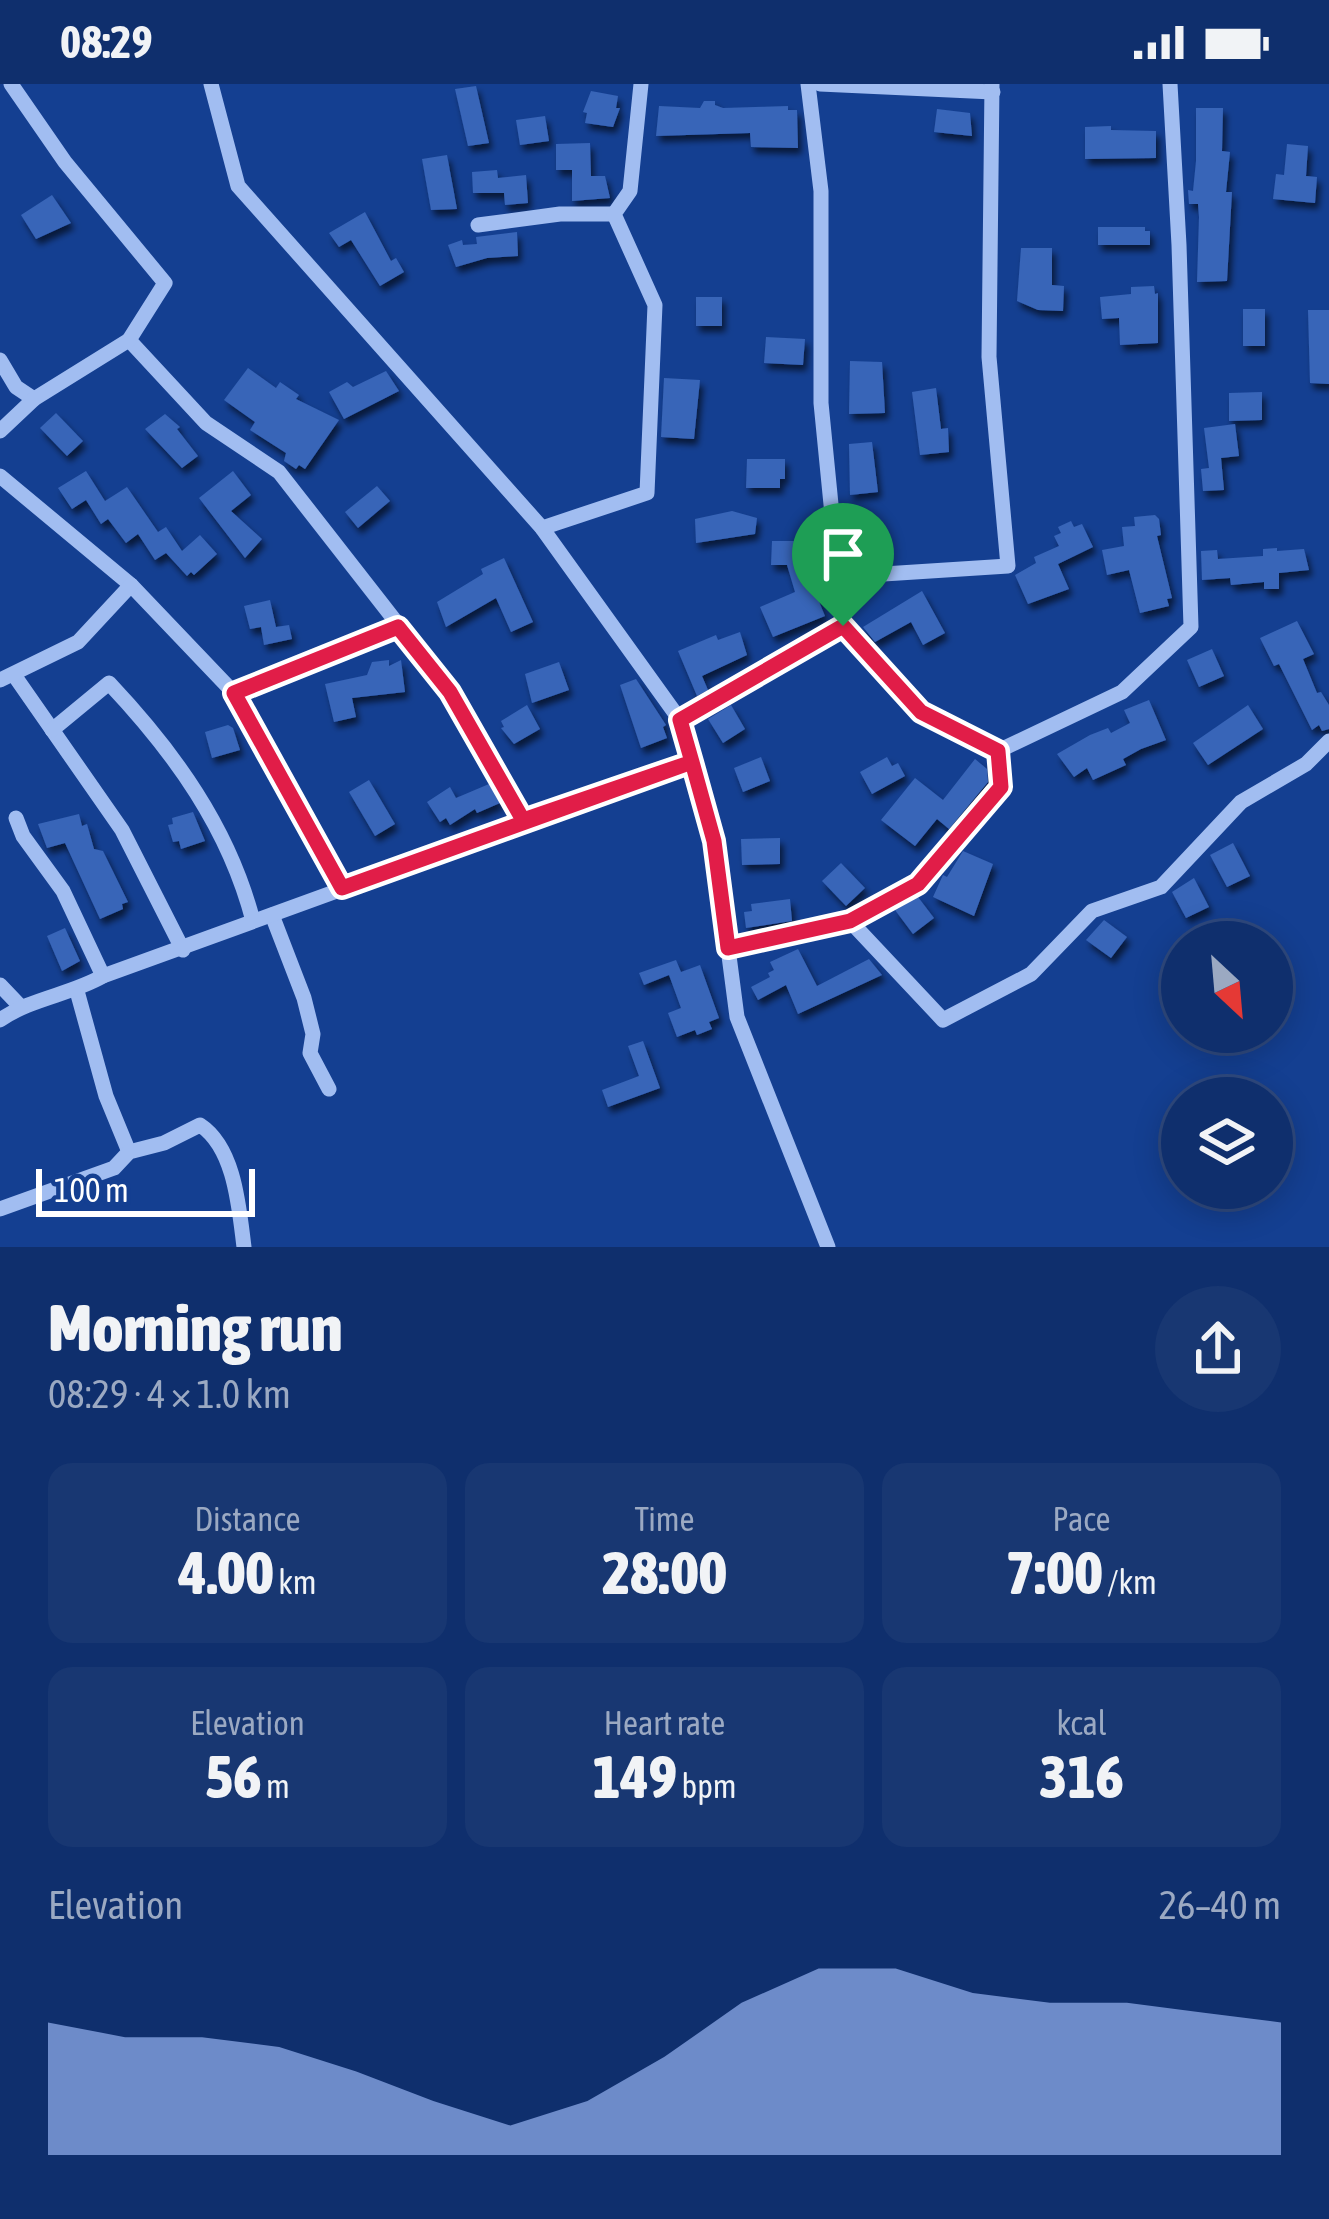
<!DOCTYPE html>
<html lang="en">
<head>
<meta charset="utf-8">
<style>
  body { margin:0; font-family:"Asap Condensed",sans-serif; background:#183772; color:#f1f3f6; height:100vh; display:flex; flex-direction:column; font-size:45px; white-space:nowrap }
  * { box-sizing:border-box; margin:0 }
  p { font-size:39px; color:#9ba9c2 }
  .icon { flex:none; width:66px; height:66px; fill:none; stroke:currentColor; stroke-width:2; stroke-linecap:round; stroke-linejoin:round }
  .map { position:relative; height:1163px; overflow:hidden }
  .details { display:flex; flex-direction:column; background:#0f2f6d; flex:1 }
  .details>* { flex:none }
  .needle { width:78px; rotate:154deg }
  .tools { position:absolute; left:1161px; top:837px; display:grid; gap:24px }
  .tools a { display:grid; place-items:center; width:132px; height:132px; border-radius:50%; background:#0f2f6d; box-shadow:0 6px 30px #0003,0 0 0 3px #2f4a80; font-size:60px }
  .scale { position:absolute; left:36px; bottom:30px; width:219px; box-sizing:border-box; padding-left:12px; border:6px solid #fff; border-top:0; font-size:33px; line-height:42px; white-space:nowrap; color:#fff; -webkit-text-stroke:9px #143f91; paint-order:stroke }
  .pin { position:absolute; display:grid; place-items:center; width:102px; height:102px; color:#fff; margin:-123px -51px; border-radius:50% 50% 50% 0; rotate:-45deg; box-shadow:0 0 12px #0007 }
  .pin .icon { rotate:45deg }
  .round { display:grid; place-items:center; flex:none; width:126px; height:126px; border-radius:63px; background:#183772 }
  .headline { display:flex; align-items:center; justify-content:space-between; height:204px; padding:0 48px }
  h1 { font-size:66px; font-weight:800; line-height:90px }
  .stats { display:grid; grid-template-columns:repeat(3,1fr); gap:18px; height:204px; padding:12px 48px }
  .stats div { display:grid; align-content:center; border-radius:24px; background:#183772; text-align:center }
  .stats b { font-size:60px; font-weight:800 }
  .stats small { font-size:33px; font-weight:400 }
  .stats p { font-size:33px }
  .chart { height:336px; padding:24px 48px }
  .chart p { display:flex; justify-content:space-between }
  .chart svg { width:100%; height:216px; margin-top:12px; fill:#95b2f1; opacity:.7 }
  .status { display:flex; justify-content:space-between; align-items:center; height:84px; padding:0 60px; background:#0f2f6d; direction:ltr }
  .status svg { height:33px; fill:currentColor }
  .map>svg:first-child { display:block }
</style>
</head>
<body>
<div class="status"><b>08:29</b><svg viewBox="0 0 49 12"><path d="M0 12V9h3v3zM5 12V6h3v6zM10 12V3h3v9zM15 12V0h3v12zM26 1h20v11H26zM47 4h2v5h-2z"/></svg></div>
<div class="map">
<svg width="1329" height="1163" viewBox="0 0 1329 1163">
  <defs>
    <filter id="shadow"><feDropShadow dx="3.5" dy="6" stdDeviation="3" flood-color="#0009"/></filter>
  </defs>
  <rect width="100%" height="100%" fill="#143f91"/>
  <g fill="#3865b8" filter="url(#shadow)">
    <polygon points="476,2 489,59 468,62 455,5"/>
    <polygon points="591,7 618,12 616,24 620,24 613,43 585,39 587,29 583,28"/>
    <polygon points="704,17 715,17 715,21 723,24 788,22 788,26 797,26 798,64 751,63 750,49 656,52 659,22 700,24"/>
    <polygon points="1196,24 1223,24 1222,67 1230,68 1226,108 1232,108 1227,197 1197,198 1199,133 1198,120 1189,120 1188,106 1193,107 1196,77"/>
    <polygon points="937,25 970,29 972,52 934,48"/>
    <polygon points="545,32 549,57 520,61 516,36"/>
    <polygon points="1111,42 1111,46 1156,47 1156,74 1085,75 1085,43"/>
    <polygon points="590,59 591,92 605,92 610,114 572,117 572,86 556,86 556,60"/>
    <polygon points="1287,60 1308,62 1306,92 1317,93 1315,119 1273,115 1276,90 1284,91"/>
    <polygon points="447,71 457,125 431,126 422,75"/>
    <polygon points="497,86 498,94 526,91 528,119 505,121 504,109 473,109 472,88"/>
    <polygon points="52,111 71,139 36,155 21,131"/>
    <polygon points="365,128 391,177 396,174 404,188 380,202 351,156 339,163 329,149"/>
    <polygon points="1098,143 1145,143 1145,147 1150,147 1150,161 1098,161"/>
    <polygon points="517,148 518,172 487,174 456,183 448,161 462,156 463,161 477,160 476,153"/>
    <polygon points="1021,164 1052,164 1052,201 1064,202 1063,227 1038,226 1017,217"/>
    <polygon points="1154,202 1155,210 1158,209 1158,259 1120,261 1119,234 1102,235 1100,213 1131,210 1131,203"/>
    <rect x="696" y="213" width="26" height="29"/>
    <rect x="1243" y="225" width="22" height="37"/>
    <polygon points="1308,226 1329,226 1329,300 1310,299"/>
    <polygon points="766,253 805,255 803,281 764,279"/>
    <polygon points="850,277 882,278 885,329 849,330"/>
    <polygon points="248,284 276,304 280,298 299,311 296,315 339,336 305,385 299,381 296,385 284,377 286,369 250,346 255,338 224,316"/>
    <polygon points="386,287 399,307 344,335 329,308 347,298 353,303"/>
    <polygon points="664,294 700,296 694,355 661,353"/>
    <polygon points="936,304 941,345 948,344 949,368 920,371 912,308"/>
    <polygon points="1262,308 1262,336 1229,337 1229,309"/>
    <polygon points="56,329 83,357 67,372 40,344"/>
    <polygon points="165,330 180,343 177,345 198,372 182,384 145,345"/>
    <polygon points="1235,340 1239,372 1221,374 1224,406 1203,407 1201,385 1209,384 1204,344"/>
    <polygon points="872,358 878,408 850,411 849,360"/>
    <polygon points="747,375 785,375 785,395 780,395 780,404 746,404"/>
    <polygon points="86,387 105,417 127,403 158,448 166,443 182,467 200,451 217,470 194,491 191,488 187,492 166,469 155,476 138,450 126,459 108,435 101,440 86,416 72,425 58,404"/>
    <polygon points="233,387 251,411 231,427 262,455 245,474 199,414"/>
    <polygon points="377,402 390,417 358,444 345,428"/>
    <polygon points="732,427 757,434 755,450 696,459 695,435"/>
    <polygon points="1155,431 1159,435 1161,451 1157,452 1172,514 1167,515 1169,522 1140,529 1129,486 1107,491 1102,466 1124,462 1122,443 1135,442 1134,433"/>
    <polygon points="1071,437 1074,443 1082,440 1093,463 1058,480 1069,505 1028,520 1015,491 1036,479 1034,473 1059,462 1054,452 1061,449 1058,443"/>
    <polygon points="772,457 812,457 811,498 825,532 773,553 760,523 795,508 787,481 771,481"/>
    <polygon points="1277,464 1277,467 1304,465 1309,486 1279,489 1279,505 1264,505 1264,498 1231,501 1230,494 1202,496 1201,467 1217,466 1218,475 1263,472 1263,465"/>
    <polygon points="504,474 533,538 511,548 496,514 446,543 437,518 483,490 481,485"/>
    <polygon points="922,507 945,549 923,561 911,538 875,558 863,543"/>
    <polygon points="270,516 276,543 289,541 292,555 264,561 261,543 250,545 244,522"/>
    <polygon points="1297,537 1314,570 1303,575 1317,609 1321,608 1329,621 1329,645 1322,647 1319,641 1312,646 1279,580 1274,582 1260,554"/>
    <polygon points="740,548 747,571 702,592 708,606 697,612 678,567 716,551 718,556"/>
    <polygon points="1212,565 1224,592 1199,603 1187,576"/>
    <polygon points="389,576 389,582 401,576 405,608 352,614 356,633 334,638 325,600 367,591 372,578"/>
    <polygon points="559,578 569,606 532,619 525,590"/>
    <polygon points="636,595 666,641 663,643 667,654 641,664 620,601"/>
    <polygon points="1149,616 1166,656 1141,665 1123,675 1126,681 1093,696 1087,684 1074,693 1057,670 1090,651 1108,644 1111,649 1130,639 1124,626"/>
    <polygon points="527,621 540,645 514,660 501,644 504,643 501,637"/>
    <polygon points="731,621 745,645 723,659 708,635"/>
    <polygon points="1248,621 1263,645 1208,681 1193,659"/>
    <polygon points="228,641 233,644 240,666 212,674 205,648"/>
    <polygon points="761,673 770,697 743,708 734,684"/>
    <polygon points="887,673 892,682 898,679 905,692 872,710 860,688"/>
    <polygon points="975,675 987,685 988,698 949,745 937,735 915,762 881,736 915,694 943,716"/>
    <polygon points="369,696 395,740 375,752 349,708"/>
    <polygon points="489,700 500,719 477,729 475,725 450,741 446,734 440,738 427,718 450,703 456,714"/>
    <polygon points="193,728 205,757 181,765 179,757 173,758 168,741 173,740 172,734"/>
    <polygon points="79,730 82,742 87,740 94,765 103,767 128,818 122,820 123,825 100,835 65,759 47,764 38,740"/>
    <polygon points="780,754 780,780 742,781 741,755"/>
    <polygon points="1233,759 1250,792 1227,803 1210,771"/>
    <polygon points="963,767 993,780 974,832 933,813 943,791 947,793"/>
    <polygon points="841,779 865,804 846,822 822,797"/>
    <polygon points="1194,794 1209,823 1186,834 1172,808"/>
    <polygon points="918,813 934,834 913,850 895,826"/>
    <polygon points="790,815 792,837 746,844 744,828 752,827 751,820"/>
    <polygon points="1104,836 1127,853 1111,874 1086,856"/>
    <polygon points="65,844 80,877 62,887 47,852"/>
    <polygon points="798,865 817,902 869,875 882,891 798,930 786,901 758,916 751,903 770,893 768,889 774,886 770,878"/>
    <polygon points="676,876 681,888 700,881 719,934 709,938 712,945 697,951 695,946 677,953 668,929 681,924 669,891 644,901 639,889"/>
    <polygon points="643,957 660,1004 608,1023 602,1006 639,992 628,962"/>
  </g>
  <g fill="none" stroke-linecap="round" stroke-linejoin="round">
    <g stroke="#a1bdf1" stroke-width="15">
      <polyline points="211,0 238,102 542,444 680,636 714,757 737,933 828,1163"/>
      <polyline points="808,0 821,107 821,319 843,542 921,628 998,667 1122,608 1191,543 1179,161 1170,0"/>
      <polyline points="820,0 993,8"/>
      <polyline points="478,141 560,130 614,130"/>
      <polyline points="129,256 206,339 279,388 450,607 523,736"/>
      <polyline points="0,276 16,303 34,315"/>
      <polyline points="0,347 34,315 129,256 165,199 65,78 11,0"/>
      <polyline points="0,392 131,501 234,609 342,804"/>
      <polyline points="542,444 647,409 655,221 614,130 630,107 641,0"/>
      <polyline points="837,493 1008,482 989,273 992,0"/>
      <polyline points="14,591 122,746 183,866"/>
      <polyline points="0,596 78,558 131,501"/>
      <polyline points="234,609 398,543"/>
      <polyline points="680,636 843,542"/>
      <path d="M 52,646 L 109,599 C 174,668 229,744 253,837"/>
      <polyline points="16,734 23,752 63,807 103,892"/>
      <polyline points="272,831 304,914 313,950 310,969 329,1005"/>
      <polyline points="850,837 943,936 1031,890 1092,827 1161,803 1241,718 1306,680 1329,657"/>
      <polyline points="727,864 850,837 918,800 1001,703 998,667"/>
      <polyline points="0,901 20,922"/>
      <polyline points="77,907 106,1012 129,1068"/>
      <path d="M 0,936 C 31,914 70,911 103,892 L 692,678"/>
      <path d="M 0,1125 L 114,1084 L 129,1068 L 164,1059 L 200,1041 C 235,1064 239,1124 244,1163"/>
    </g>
  </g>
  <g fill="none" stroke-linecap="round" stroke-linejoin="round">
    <defs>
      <polyline id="route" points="843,542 680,636 692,678 523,736 450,608 398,543 234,609 342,804 692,678 714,757 728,864 850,837 918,800 1001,703 998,667 921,628 843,542"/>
    </defs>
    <use href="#route" stroke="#fff" stroke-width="24"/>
    <use href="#route" stroke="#e11d48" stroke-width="15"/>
  </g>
</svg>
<div class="tools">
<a><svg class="needle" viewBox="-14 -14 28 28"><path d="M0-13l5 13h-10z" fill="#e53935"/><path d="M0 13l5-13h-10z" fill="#9ba9c2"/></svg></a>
<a><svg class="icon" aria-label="layers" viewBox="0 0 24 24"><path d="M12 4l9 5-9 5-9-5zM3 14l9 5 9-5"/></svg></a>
</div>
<div class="scale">100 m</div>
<div class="pin" style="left:843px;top:542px;background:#1e9e55"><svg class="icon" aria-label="arrive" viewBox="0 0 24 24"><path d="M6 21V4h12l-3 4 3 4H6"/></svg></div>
</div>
<section class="details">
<div class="headline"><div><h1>Morning run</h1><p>08:29 · 4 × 1.0 km</p></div><a class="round"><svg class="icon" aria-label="share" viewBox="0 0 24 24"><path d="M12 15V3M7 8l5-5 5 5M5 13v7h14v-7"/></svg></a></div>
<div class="stats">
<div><p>Distance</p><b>4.00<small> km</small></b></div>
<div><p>Time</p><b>28:00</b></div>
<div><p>Pace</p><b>7:00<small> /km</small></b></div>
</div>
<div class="stats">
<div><p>Elevation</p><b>56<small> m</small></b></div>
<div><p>Heart rate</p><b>149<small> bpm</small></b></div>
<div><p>kcal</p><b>316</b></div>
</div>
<div class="chart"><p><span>Elevation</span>26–40 m</p>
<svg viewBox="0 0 160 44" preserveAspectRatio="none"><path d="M0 44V17L10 20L20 20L30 22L40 27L50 33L60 38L70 33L80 24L90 13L100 6L110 6L120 11L130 13L140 13L150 15L160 17V44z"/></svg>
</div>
</section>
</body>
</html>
